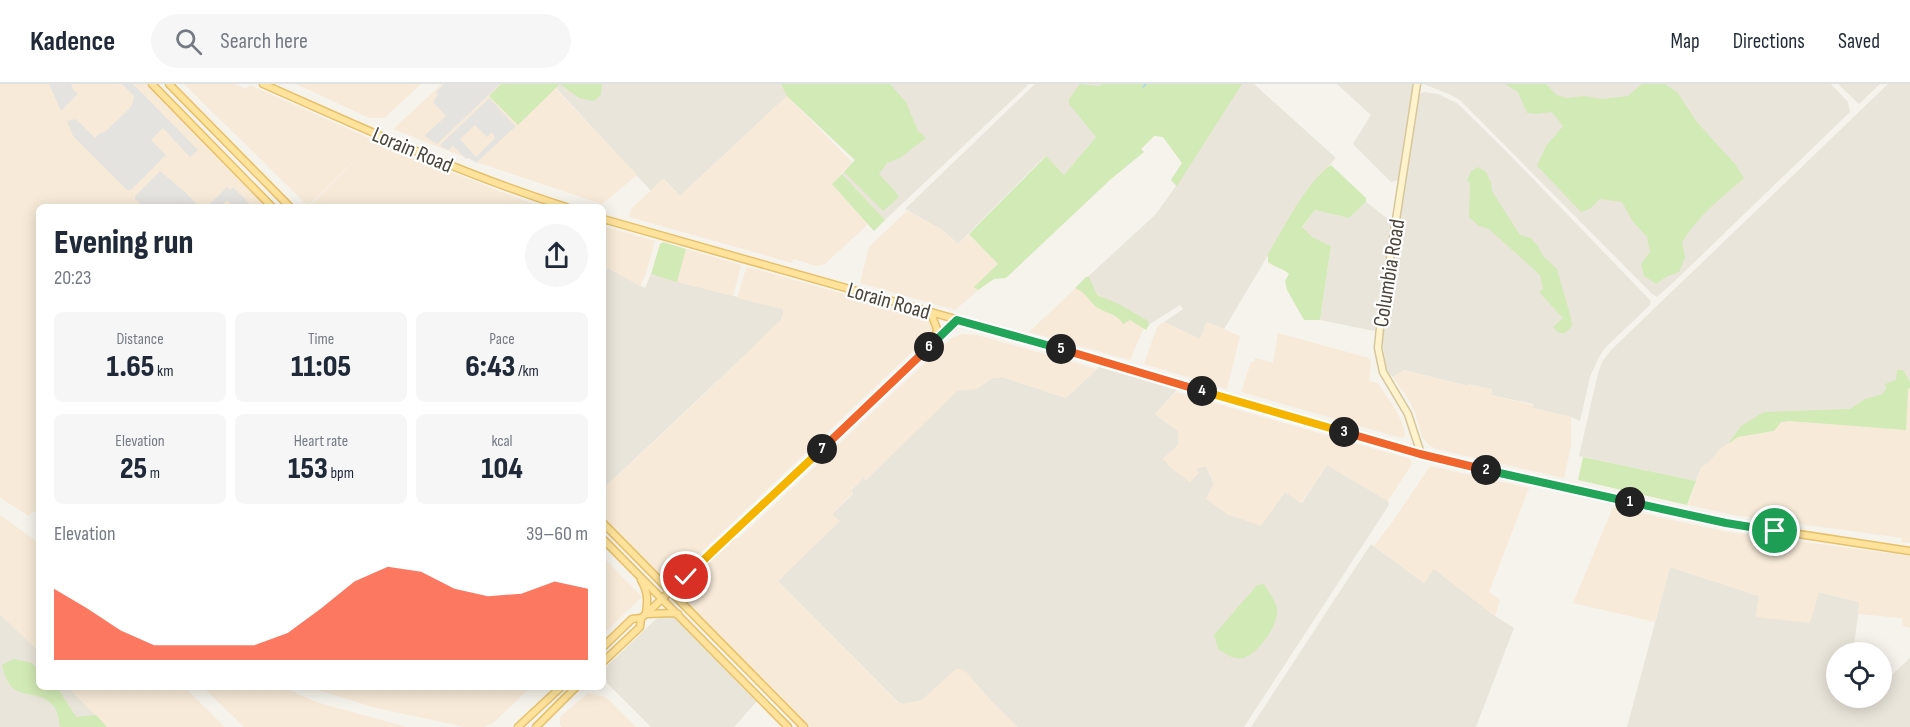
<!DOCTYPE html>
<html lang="en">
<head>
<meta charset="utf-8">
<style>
  body { margin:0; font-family:"Sofia Sans Condensed",sans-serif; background:#f6f6f7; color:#1f2937; height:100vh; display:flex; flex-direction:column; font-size:22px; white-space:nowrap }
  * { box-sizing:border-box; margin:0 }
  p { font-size:20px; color:#747a83 }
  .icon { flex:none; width:33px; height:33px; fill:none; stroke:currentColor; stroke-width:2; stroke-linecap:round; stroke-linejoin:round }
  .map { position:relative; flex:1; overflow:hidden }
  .details { position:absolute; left:36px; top:120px; width:570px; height:486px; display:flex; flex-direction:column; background:#fff; border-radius:9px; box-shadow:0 3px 15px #0003 }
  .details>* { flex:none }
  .controls { position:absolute; left:1826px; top:558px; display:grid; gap:12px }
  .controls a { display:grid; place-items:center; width:66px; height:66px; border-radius:50%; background:#fff; box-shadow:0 3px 15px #0003; font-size:30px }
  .pin { position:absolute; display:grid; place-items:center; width:51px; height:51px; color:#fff; margin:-26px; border:3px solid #fff; border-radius:50%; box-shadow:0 2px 6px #0007 }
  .km { position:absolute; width:30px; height:30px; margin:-15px; border-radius:50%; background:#222; color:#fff; font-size:16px; line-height:30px; text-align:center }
  .round { display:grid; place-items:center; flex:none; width:63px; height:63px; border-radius:32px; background:#f6f6f7 }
  .head { display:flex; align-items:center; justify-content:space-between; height:102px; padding:0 18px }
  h1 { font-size:33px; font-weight:800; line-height:45px }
  .metrics { display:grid; grid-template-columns:repeat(3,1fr); gap:9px; height:102px; padding:6px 18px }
  .metrics div { display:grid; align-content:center; border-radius:9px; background:#f6f6f7; text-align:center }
  .metrics b { font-size:30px; font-weight:800 }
  .metrics small { font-size:16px; font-weight:400 }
  .metrics p { font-size:16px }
  .chart { height:168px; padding:12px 18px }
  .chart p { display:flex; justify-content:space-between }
  .chart svg { width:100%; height:108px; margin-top:6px; fill:#fc3f1d; opacity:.7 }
  header { display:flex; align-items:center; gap:36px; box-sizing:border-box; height:84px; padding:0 30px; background:#fff; border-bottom:2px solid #e0e1e3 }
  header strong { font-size:28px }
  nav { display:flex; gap:33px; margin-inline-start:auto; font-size:21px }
  .search { width:420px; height:54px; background:#f6f6f7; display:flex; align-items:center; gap:15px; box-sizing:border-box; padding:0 21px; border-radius:33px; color:#747a83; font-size:22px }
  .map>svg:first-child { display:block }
</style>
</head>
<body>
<header>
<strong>Kadence</strong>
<div class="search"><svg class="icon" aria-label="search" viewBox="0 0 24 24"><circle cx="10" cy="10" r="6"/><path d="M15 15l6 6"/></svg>Search here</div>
<nav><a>Map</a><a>Directions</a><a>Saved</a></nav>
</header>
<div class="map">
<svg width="1910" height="643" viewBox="0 0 1910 643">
  <rect width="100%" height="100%" fill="#f6f3ec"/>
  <g fill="#eae5da">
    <polygon points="560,0 1029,0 885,136 842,90 855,76 787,12 680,112 664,95 651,107 556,4"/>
    <polygon points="1035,0 1254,0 1336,74 1307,106 1224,245 1207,238 1200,255 1164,238 1183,225 1180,221 1150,240 1145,241 1131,233 1081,199 1156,130 1176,102 1171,96 1182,79 1163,52 1154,52 1141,65 1111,35 1064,91 1045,72 958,160 942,146 905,125"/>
    <polygon points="1337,0 1414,0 1399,96 1391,98 1353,60 1371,31"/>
    <polygon points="1423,0 1831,0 1848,18 1850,28 1679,193 1657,213 1652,210 1460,16 1449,10"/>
    <polygon points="1838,0 1880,0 1859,20"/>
    <polygon points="1888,0 1910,0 1910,304 1908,304 1906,346 1802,337 1738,353 1720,365 1710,377 1701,384 1696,397 1579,372 1598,289 1602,278 1611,266"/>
    <polygon points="1424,8 1438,10 1457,19 1506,67 1651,217 1650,221 1606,263 1599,273 1590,293 1580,337 1571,333 1532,324 1533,320 1491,311 1492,306 1468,300 1468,302 1404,286 1393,293 1387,288 1382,257 1384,240 1418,11"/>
    <polygon points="1366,118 1392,138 1379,232 1374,247 1320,236 1331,162 1311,153 1302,144 1315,126 1349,134"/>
    <polygon points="608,184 645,204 651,190 783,225 784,229 780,238 603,405 603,188"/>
    <polygon points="1099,283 1177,306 1155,330 1178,347 1178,361 1163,375 1199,389 1195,385 1206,382 1227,430 1261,441 1285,408 1302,419 1327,381 1388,417 1389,421 1244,643 1017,643 990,616 966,588 922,616 904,620 899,619 778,497 839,437 832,430 853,410 851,407 863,394 866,396 957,306 976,305 993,294 1002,293 1066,314"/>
    <polygon points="1371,460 1424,499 1433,484 1495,532 1514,544 1476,643 1251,643"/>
    <polygon points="1670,483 1759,512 1756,533 1818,508 1860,518 1853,568 1836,568 1836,614 1881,614 1881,598 1883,599 1910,574 1910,643 1627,643"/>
    <polygon points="0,530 39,568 37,572 39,574 39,603 68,603 107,643 0,643"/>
    <polygon points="670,531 681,539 758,616 734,643 651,643 607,599 604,585 653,538 659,533"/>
  </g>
  <g fill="#f7ead8">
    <polygon points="0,0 147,0 268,123 39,123 39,431 33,427 29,432 0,414"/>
    <polygon points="184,0 235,0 246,5 250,1 400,68 541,123 309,123 368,63 308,122"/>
    <polygon points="296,0 421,0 384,34 369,34"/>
    <polygon points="442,0 560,0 556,5 637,91 602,120 482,80 393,45"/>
    <polygon points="787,12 852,78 832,100 868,140 825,180 817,182 793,175 792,179 629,133 631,125 663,95 680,112"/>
    <polygon points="907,127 943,146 958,160 969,150 998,180 975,203 978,206 955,226 860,199 869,163"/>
    <polygon points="603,142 655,157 646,189 640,202 608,184 603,188"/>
    <polygon points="686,165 741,181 733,212 677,198"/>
    <polygon points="748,183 918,231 929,235 933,239 933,248 674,494 661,495 603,434 603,405 693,321 783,234 783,225 737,214 746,185"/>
    <polygon points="1081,199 1131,233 1145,241 1130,276 1029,248"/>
    <polygon points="1164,238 1200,255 1207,238 1240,252 1227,305 1144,280 1157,243"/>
    <polygon points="1278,249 1369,274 1371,280 1369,297 1378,299 1396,326 1403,341 1405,352 1401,354 1241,308 1251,278 1254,278 1255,274 1273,279"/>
    <polygon points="962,250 977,251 1097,285 1066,314 1002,293 993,294 976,305 957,307 866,396 863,394 851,406 853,409 832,430 840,437 778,497 898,619 904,620 922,616 951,589 957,585 961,585 966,588 990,616 1017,643 810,643 685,517 682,510 683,505 686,500 736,454 738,455 944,261 952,254"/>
    <polygon points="1404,286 1467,302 1468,300 1492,305 1491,311 1533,321 1533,324 1571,333 1571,362 1564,394 1436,365 1429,361 1422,353 1415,328 1409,316 1393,293"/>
    <polygon points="1908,304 1910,304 1910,459 1901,458 1902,454 1734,431 1688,421 1701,384 1710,377 1720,365 1738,353 1774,347 1781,338 1789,337 1906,346"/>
    <polygon points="1176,308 1410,375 1412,380 1388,417 1327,381 1301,419 1285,408 1261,442 1227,430 1206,415 1214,399 1206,382 1195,385 1199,389 1190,398 1171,384 1163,375 1178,361 1178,347 1155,330"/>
    <polygon points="1430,382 1529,404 1489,508 1500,516 1495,532 1434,485 1424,499 1374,462 1393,437"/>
    <polygon points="1613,423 1728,448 1910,472 1910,544 1903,542 1902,534 1858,530 1859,518 1819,508 1810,539 1756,533 1759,512 1670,483 1655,538 1573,519"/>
    <polygon points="0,431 39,459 39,568 0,530"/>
    <polygon points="603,473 642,513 603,550"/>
    <polygon points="68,603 184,603 225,643 107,643"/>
    <polygon points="203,603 282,603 319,619 407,643 244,643"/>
    <polygon points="309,603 531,603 493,639 484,643 465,643 372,623"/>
    <polygon points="588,609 606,613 636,643 562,643 560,641 560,633"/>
  </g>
  <g fill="#d2eab5">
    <polygon points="501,0 602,0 601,11 594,17 579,14 560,0 518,41 489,12"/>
    <polygon points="781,0 890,0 906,18 918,47 926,54 900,74 887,79 879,90 895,107 899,113 883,127 844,88 855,76 787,12"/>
    <polygon points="1080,0 1099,2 1103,0 1242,0 1177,102 1171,96 1182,79 1163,53 1154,52 1141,65 1144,68 1111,95 1006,194 994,195 978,206 974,203 998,180 969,150 1046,72 1064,91 1096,53 1069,20 1069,15"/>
    <path d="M 1505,0 L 1546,0 L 1557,11 L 1566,14 L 1584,12 L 1601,15 L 1628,12 L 1642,0 L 1665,0 L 1678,9 L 1696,37 L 1735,80 L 1744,94 C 1719,116 1701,129 1682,158 L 1685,173 L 1679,188 L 1666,193 L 1656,200 L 1644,192 L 1641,180 L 1650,168 L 1647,153 L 1633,138 L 1622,118 L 1600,115 L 1590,125 L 1581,128 L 1537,82 L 1546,62 L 1563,42 L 1552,28 L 1537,30 L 1527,29 L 1518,8 Z"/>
    <path d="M 1331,81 L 1366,114 L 1366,118 L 1349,134 L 1315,126 L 1302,143 L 1312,153 L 1331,162 L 1320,236 L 1304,236 L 1287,206 L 1285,197 L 1289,190 C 1283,184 1275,184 1268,178 L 1268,170 C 1284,144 1306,98 1331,81 Z"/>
    <polygon points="1478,83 1486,88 1491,98 1492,107 1520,151 1531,154 1538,162 1543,172 1557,185 1571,234 1572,242 1565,249 1559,249 1553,243 1563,234 1539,208 1543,205 1540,191 1489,145 1479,142 1469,133 1470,99 1467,97 1471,87"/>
    <polygon points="842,90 885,136 874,147 832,100"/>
    <polygon points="663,158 686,165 677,198 651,190 660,160"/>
    <path d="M 1086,193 L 1089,193 L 1097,211 L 1119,220 L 1148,237 L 1149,241 L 1146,246 L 1130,236 L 1123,240 C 1117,229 1103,229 1094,221 C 1088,214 1084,208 1075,204 Z"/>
    <polygon points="1897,286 1903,286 1910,298 1910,304 1908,305 1906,346 1789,337 1781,338 1774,347 1738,353 1728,360 1741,342 1764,328 1850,325 1865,315 1882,310 1886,305 1885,300 1896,296"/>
    <polygon points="1583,373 1696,397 1687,421 1578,396"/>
    <path d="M 1264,500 C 1268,507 1276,517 1277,525 C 1279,541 1258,570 1243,574 C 1233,576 1226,570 1218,565 L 1214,551 L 1257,501 Z"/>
    <path d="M 14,575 L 32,579 L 39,585 L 39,603 L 57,603 L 76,633 L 96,631 L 107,643 L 60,643 C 59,637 58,629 55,624 C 38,600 11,624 2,581 Z"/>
  </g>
  <g fill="#e5e3e0" fill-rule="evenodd">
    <polygon points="49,0 73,0 71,3 78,10 61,27"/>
    <polygon points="122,0 133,0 198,66 190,73 163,44 151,56 166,71 131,106 127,106 73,52 67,37 76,35 95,54 100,49 105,48 128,26 132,21 134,12"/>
    <polygon points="444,0 500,0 437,60 424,52 446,32 433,18 438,11 436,8"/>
    <path d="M 489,14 L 516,42 L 476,79 L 469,74 L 466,75 L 453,62 L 448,66 L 442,63 L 440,61 ZM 475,41 L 487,53 L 492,48 L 495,54 L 476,73 L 460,55 Z"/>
    <polygon points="160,87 185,108 197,121 195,123 144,123 135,115 135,112"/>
    <polygon points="227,103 231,106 233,103 253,123 234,123 227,116 220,123 207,123"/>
  </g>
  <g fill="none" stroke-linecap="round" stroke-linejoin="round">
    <polyline stroke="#a9d4f2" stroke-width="1.5" points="1143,3 1146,0"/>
    <defs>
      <polyline id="secondary" points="1417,0 1381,233 1378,264 1383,288 1408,330 1421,370"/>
      <g id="primary">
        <polyline points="152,0 272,123"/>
        <polyline points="169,0 290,123"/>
        <path d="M 263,0 C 363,44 461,90 566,123"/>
        <polyline points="603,135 1131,285 1176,300 1421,370 1491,387 1726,439 1910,467"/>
        <polyline points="931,229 937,245 935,256"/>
        <polyline points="603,439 804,643"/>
        <polyline points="603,455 788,643"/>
        <path d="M 641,496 C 648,508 648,516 646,529"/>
        <polyline points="646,530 673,529 678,530"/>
        <polyline points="603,563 632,535 641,534 646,530 957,236"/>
        <polyline points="603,578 640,543 641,534"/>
        <polyline points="518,643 561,603"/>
        <polyline points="536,643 576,603"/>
      </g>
    </defs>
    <use href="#secondary" stroke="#d6c79b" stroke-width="9"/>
    <use href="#primary" stroke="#e6c16a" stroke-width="9"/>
    <use href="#secondary" stroke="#fff3cd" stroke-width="6"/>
    <use href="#primary" stroke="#ffe39c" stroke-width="6"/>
  </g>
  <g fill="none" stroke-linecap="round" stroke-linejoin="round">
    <defs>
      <polyline id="split-1" points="1630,418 1726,439 1775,447"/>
      <polyline id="split-2" points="1486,386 1630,418"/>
      <polyline id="split-3" points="1344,348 1420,370 1486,386"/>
      <polyline id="split-4" points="1202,307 1344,348"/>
      <polyline id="split-5" points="1061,265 1202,307"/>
      <polyline id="split-6" points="929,263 957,236 1061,265"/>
      <polyline id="split-7" points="822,365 929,263"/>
      <polyline id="split-8" points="714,466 822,365"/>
      <polyline id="split-9" points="686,493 714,466"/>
    </defs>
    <use href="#split-1" stroke="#fff" stroke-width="12"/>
    <use href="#split-2" stroke="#fff" stroke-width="12"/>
    <use href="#split-3" stroke="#fff" stroke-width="12"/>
    <use href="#split-4" stroke="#fff" stroke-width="12"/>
    <use href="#split-5" stroke="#fff" stroke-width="12"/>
    <use href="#split-6" stroke="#fff" stroke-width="12"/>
    <use href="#split-7" stroke="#fff" stroke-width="12"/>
    <use href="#split-8" stroke="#fff" stroke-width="12"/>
    <use href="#split-9" stroke="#fff" stroke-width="12"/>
    <use href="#split-1" stroke="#22a559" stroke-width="8"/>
    <use href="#split-2" stroke="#22a559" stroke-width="8"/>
    <use href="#split-3" stroke="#f0652b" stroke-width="8"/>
    <use href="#split-4" stroke="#f5b400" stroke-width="8"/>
    <use href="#split-5" stroke="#f0652b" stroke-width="8"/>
    <use href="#split-6" stroke="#22a559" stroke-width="8"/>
    <use href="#split-7" stroke="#f0652b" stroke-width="8"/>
    <use href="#split-8" stroke="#f5b400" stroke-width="8"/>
    <use href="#split-9" stroke="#f5b400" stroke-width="8"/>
  </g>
  <g text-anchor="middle" stroke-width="4.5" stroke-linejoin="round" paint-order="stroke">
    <g font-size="22" fill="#4b4439" stroke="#fff">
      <text transform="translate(413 65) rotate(23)" y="8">Lorain Road</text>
      <text transform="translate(1388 189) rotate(-81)" y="8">Columbia Road</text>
      <text transform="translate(889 216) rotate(16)" y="8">Lorain Road</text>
    </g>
  </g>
</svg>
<div class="controls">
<a><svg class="icon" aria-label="locate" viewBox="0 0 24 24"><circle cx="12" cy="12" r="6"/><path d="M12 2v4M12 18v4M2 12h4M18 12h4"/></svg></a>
</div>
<div class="pin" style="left:1775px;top:447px;background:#1e9e55"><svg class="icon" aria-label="arrive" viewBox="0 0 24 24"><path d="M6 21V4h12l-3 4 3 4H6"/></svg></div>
<div class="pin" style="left:686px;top:493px;background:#d93025"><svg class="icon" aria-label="check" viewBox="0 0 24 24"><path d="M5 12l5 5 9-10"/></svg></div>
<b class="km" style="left:1630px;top:418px">1</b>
<b class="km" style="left:1486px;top:386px">2</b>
<b class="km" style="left:1344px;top:348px">3</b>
<b class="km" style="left:1202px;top:307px">4</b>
<b class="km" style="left:1061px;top:265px">5</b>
<b class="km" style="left:929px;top:263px">6</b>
<b class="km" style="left:822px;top:365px">7</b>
<section class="details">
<div class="head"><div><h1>Evening run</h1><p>20:23</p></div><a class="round"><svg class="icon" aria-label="share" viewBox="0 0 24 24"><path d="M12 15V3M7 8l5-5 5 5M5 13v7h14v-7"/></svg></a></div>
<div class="metrics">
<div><p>Distance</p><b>1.65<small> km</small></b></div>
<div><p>Time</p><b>11:05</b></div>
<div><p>Pace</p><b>6:43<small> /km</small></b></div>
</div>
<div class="metrics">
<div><p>Elevation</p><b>25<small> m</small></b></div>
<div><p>Heart rate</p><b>153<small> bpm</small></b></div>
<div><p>kcal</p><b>104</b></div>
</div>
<div class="chart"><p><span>Elevation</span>39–60 m</p>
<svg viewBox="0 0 160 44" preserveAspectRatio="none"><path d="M0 44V15L10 23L20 32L30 38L40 38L50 38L60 38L70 33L80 23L90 12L100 6L110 8L120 15L130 18L140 17L150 12L160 15V44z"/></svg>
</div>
</section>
</div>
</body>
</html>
